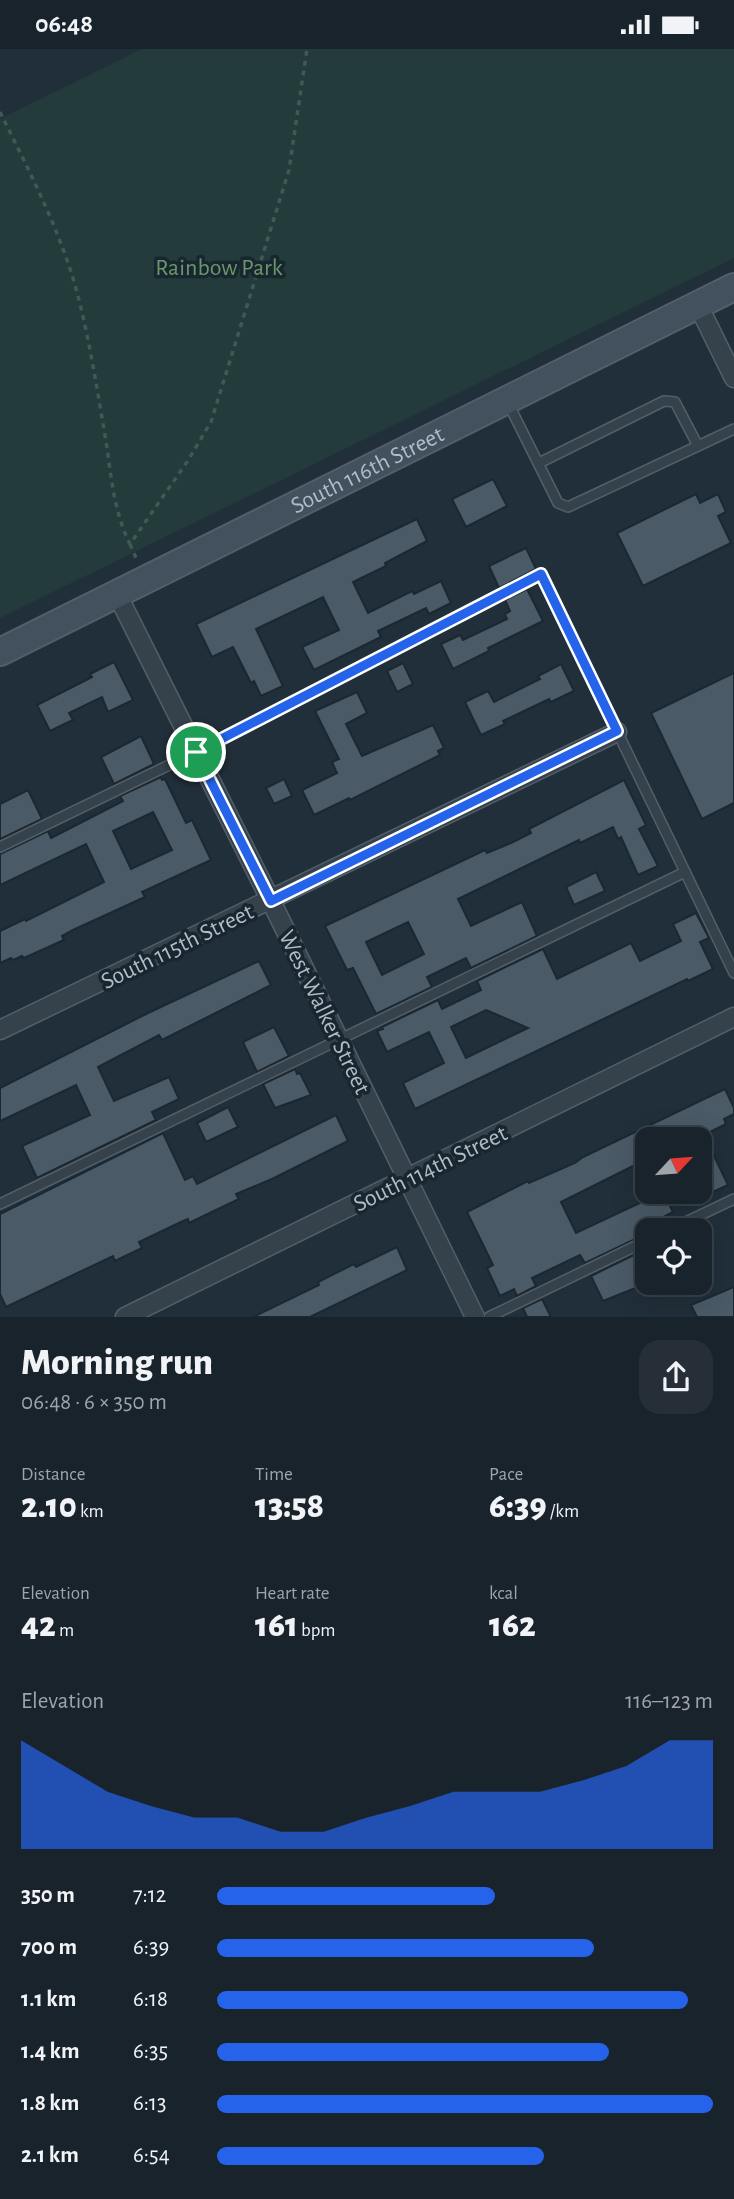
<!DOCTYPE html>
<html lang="en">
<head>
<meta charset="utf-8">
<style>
  body { margin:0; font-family:"Alegreya Sans",sans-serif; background:#262f38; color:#f1f3f6; height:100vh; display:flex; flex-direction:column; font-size:26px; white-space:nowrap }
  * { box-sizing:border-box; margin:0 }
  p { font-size:23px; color:#9fa4a9 }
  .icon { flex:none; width:38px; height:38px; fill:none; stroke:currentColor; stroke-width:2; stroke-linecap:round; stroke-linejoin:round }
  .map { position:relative; height:1268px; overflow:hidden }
  .drawer { display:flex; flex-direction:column; background:#19232c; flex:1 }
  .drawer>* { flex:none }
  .needle { width:46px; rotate:64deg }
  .controls { position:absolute; left:635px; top:1078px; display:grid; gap:14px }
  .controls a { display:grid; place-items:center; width:77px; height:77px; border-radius:14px; background:#19232c; box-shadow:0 7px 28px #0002,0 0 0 2px #374048; font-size:35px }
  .pin { position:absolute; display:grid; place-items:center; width:60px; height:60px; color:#fff; margin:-30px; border:4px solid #fff; border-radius:50%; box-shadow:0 2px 7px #0007 }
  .round { display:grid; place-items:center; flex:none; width:74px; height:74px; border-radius:21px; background:#262f38 }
  .overview { display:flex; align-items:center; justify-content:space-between; height:119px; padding:0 21px }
  h1 { font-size:38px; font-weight:800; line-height:52px }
  .stats { display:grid; grid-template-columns:repeat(3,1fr); gap:10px; height:119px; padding:7px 21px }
  .stats div { display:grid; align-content:center }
  .stats b { font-size:35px; font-weight:800 }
  .stats small { font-size:19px; font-weight:400 }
  .stats p { font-size:19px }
  .chart { height:196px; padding:14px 21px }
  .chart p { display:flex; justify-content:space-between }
  .chart svg { width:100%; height:126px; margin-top:7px; fill:#2563eb; opacity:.7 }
  ul { padding:0 21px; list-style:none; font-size:23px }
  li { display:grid; grid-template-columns:112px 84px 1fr; align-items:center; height:52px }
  li i { height:18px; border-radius:9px; background:#2563eb }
  .status { display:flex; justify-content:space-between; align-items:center; height:49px; padding:0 35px; background:#19232c; direction:ltr }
  .status svg { height:19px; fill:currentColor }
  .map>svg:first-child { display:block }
</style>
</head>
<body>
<div class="status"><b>06:48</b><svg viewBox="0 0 49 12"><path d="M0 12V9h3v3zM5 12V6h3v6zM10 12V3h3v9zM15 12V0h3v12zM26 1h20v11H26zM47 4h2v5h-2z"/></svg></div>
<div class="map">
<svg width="734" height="1268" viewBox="0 0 734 1268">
  <rect width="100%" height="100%" fill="#212f3a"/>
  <polygon fill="#233b3b" points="142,0 734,0 734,209 0,569 0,70"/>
  <g fill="#4a5a66" stroke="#1c2831" stroke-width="2" fill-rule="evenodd">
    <polygon points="493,430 507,457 466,478 452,450"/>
    <polygon points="696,445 700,454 718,445 726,463 718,467 731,494 643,537 617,484"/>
    <polygon points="417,470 427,492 385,514 386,517 353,533 368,564 412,542 414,545 441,532 451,554 429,565 426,559 378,582 381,588 314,621 302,598 339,581 323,548 256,580 283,637 261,647 254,632 251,634 233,598 212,608 196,575"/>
    <polygon points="526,499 536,520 499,539 489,517"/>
    <polygon points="527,540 543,572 488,599 489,602 453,620 441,595 460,586 463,591 507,570 505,565 510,562 505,551"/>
    <polygon points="114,613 133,651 108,663 102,648 69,664 73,671 50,682 37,656 92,628 90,625"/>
    <polygon points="403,614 413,635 397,643 387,622"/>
    <polygon points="561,615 574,642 551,653 549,650 503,672 505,675 481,686 465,653 488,642 494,653 540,630 538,627"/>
    <polygon points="734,624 734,754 702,770 651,664"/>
    <polygon points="357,643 367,664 346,675 362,707 433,676 444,699 438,702 440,706 350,751 349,749 314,766 302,741 337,724 332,713 339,710 315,662"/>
    <polygon points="141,687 154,715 114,735 101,708"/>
    <path d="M 161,728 L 162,731 L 165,730 L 186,774 L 192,771 L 211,811 L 142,843 L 145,848 L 73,881 L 62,887 L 64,891 L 24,909 L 22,907 L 13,911 L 11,909 L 0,914 L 0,882 L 25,870 L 26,872 L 104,833 L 86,795 L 0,836 L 0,805 L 48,782 L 51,789 L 123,752 L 120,747 ZM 153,763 L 172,801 L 131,820 L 113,782 Z"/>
    <polygon points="284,730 292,747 274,755 266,739"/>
    <path d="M 624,731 L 646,776 L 639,780 L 658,817 L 638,826 L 621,788 L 618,790 L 613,778 L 580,794 L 579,791 L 458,850 L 471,877 L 522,853 L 537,887 L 471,919 L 466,909 L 427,928 L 432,938 L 376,965 L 353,919 L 347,921 L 325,877 L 485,801 L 487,804 L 511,794 L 531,784 L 529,780 ZM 408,873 L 424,905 L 382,926 L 366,893 Z"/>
    <polygon points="28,741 42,770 0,790 0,755"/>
    <polygon points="596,823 605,842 574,856 566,838"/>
    <path d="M 696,864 L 709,889 L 700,893 L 713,920 L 688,932 L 687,930 L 415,1060 L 403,1034 L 444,1014 L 429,983 L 387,1003 L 377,982 L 383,980 L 382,978 L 438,951 L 442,960 L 481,941 L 477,932 L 543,900 L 557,930 L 631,894 L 640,912 L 681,892 L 673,875 ZM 486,961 L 528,979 L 466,1009 L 451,978 Z"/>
    <polygon points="259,912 271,936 162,991 159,986 98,1018 114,1052 169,1028 179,1050 152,1063 156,1071 37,1129 22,1097 90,1066 76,1036 0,1072 0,1039 148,964"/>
    <polygon points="274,978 289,1007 257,1023 243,993"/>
    <polygon points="295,1020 297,1025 300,1024 311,1046 275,1059 263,1035"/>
    <polygon points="725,1040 734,1059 734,1065 724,1070 726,1075 704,1086 728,1136 700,1149 700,1088 696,1090 637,1090 647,1110 561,1153 576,1184 663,1143 673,1163 648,1176 648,1184 585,1214 580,1206 532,1229 536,1237 517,1247 514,1240 500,1247 487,1219 493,1216 467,1163 528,1132 529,1134 575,1114 583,1108"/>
    <polygon points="228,1058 238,1078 206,1093 197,1074"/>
    <polygon points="336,1066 348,1092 272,1130 236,1145 239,1150 189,1174 188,1170 183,1172 139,1193 142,1199 115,1212 113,1207 6,1258 0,1245 0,1165 163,1084 185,1131 193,1127 197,1135"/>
    <polygon points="397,1198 407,1221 310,1268 253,1268 319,1236 318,1233 354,1215 356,1218"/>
    <polygon points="648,1199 648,1234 603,1252 591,1227"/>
    <polygon points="734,1238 734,1268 697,1268 691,1256"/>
    <polygon points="542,1250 551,1268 527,1268 523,1259"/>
  </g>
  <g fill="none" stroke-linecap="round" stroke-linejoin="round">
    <defs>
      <g id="lane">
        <polyline points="508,354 558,454 568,458 734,380"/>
        <polyline points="539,414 664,352 675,353 698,397"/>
        <polyline points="0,798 196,703 541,525 734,924"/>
        <polyline points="0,1155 685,823"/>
        <polyline points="669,1181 734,1150"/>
        <polyline points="489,1268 648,1191"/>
      </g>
      <g id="street">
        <polyline points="698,256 734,329"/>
        <polyline points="117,545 271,852 475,1268"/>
        <polyline points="0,981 617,683"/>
        <polyline points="125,1268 734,968"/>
      </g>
      <g id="secondary">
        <path id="s1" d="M 0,603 L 734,238"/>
      </g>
    </defs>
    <use href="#lane" stroke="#535f68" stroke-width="12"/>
    <use href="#street" stroke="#535f68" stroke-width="21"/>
    <use href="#secondary" stroke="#535f68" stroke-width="30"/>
    <g stroke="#415857" stroke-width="3.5" stroke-dasharray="5 5" stroke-linecap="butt">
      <path d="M 0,63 C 30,124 64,188 80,255 C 91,300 98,346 106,392 C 111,426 114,464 130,495 L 187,413 L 211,373 L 289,121 L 307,0"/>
      <polyline points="130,495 136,509"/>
    </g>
    <use href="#lane" stroke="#35414b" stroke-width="9"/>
    <use href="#street" stroke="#35414b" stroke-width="18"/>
    <use href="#secondary" stroke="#43515e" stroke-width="26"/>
  </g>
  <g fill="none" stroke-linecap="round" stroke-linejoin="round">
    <defs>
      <polygon id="route" points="541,525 617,682 271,852 196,703"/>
    </defs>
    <use href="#route" stroke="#fff" stroke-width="14"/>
    <use href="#route" stroke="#2563eb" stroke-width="9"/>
  </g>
  <g text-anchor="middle" stroke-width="7" stroke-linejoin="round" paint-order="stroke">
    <g font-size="24" fill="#67986b" stroke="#1a262f">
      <text x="219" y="226">Rainbow Park</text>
    </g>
    <g font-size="24" fill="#b0bcc7" stroke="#1a262f">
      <text dy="8" stroke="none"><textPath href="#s1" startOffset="410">South 116th Street</textPath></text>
      <text transform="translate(177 897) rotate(-26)" y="8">South 115th Street</text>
      <text transform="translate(325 963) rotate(64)" y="8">West Walker Street</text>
      <text transform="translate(430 1119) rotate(-26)" y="8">South 114th Street</text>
    </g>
  </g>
</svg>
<div class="controls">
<a><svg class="needle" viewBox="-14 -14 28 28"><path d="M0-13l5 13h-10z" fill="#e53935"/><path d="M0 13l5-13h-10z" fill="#9fa4a9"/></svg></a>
<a><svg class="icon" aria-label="locate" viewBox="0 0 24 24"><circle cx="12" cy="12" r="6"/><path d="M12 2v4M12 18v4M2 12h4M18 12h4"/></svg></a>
</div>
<div class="pin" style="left:196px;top:703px;background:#1e9e55"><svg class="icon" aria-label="arrive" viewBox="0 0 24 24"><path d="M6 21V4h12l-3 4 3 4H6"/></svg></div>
</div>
<section class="drawer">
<div class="overview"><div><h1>Morning run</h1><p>06:48 · 6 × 350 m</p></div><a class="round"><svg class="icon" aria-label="share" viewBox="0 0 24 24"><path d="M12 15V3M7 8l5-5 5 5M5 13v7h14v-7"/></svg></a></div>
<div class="stats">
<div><p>Distance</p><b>2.10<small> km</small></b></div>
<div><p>Time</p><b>13:58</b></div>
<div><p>Pace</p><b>6:39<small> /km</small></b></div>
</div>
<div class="stats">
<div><p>Elevation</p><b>42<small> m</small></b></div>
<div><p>Heart rate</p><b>161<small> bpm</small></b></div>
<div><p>kcal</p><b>162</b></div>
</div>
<div class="chart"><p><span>Elevation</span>116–123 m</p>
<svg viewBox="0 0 160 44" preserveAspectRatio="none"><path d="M0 44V6L10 15L20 24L30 29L40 33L50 33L60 38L70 38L80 33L90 29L100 24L110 24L120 24L130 20L140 15L150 6L160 6V44z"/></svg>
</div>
<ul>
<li><b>350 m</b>7:12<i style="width:56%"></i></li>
<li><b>700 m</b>6:39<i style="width:76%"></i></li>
<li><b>1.1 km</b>6:18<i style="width:95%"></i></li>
<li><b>1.4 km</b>6:35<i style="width:79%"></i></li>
<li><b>1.8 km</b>6:13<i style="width:100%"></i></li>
<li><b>2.1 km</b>6:54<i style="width:66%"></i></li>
</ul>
</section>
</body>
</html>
